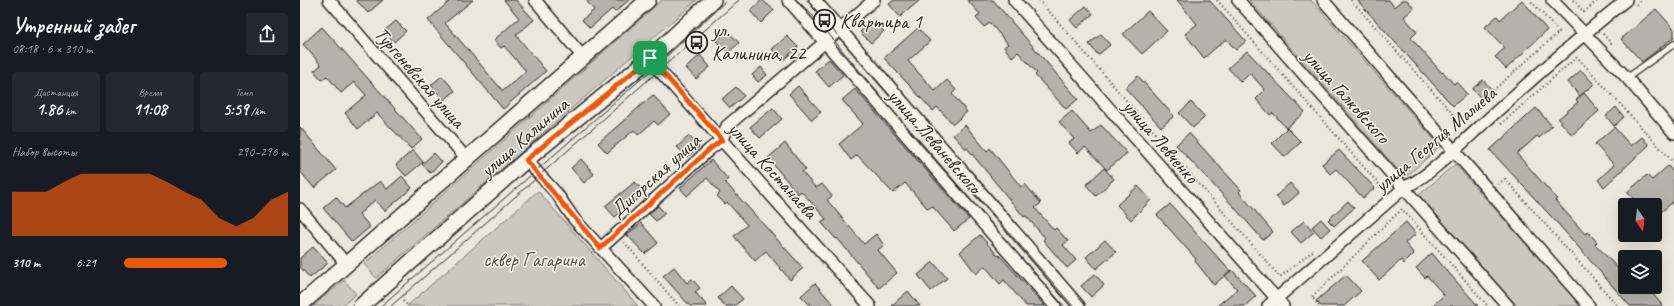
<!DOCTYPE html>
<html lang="ru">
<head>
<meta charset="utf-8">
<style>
  body { margin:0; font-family:Caveat,sans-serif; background:#242831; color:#f1f3f6; height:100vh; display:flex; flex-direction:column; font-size:15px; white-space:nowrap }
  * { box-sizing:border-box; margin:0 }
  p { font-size:13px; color:#9ea1a6 }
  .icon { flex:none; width:22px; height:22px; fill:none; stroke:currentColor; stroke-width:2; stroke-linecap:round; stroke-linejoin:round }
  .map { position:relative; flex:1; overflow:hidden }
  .details { display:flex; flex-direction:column; background:#171b24; width:300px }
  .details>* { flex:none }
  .needle { width:26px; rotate:166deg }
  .buttons { position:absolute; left:1318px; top:198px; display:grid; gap:8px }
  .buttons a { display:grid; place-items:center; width:44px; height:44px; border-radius:4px; background:#171b24; box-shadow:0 4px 16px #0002; font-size:20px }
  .pin { position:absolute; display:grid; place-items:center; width:34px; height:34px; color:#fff; margin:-17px; border-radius:8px; box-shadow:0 2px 6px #0006 }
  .round { display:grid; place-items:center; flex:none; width:42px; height:42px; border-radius:4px; background:#242831 }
  .head { display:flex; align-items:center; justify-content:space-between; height:68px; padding:0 12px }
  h1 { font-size:22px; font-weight:600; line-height:30px }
  .stats { display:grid; grid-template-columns:repeat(3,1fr); gap:6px; height:68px; padding:4px 12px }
  .stats div { display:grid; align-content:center; border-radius:4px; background:#242831; text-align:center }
  .stats b { font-size:17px; font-weight:600 }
  .stats small { font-size:11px; font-weight:400 }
  .stats p { font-size:11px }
  .chart { height:112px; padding:8px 12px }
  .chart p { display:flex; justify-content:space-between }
  .chart svg { width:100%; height:72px; margin-top:4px; fill:#ea580c; opacity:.7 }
  ul { padding:0 12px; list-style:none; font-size:13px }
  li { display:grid; grid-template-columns:64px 48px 1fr; align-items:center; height:30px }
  li i { height:10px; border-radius:5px; background:#ea580c }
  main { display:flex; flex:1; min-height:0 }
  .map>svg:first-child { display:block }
</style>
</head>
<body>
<main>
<section class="details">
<div class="head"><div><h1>Утренний забег</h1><p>08:18 · 6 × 310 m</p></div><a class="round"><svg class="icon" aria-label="share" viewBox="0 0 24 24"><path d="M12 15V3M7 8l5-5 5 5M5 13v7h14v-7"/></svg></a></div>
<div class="stats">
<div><p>Дистанция</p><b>1.86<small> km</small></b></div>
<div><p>Время</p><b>11:08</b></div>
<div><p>Темп</p><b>5:59<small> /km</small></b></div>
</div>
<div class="chart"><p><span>Набор высоты</span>290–296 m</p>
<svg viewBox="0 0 160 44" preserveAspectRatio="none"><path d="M0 44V17L10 17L20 17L30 11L40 6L50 6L60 6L70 6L80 6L90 11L100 17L110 22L120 33L130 38L140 33L150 22L160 17V44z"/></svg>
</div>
<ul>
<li><b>310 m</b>6:21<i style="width:63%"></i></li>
</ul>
</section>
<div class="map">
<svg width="1374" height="306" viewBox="0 0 1374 306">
  <rect width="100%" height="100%" fill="#ebe7dd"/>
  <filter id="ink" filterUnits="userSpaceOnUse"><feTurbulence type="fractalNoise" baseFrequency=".025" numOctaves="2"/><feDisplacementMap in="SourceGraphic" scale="8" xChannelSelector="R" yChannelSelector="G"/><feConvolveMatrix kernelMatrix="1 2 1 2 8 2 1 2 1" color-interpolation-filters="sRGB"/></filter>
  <g filter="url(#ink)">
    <g fill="#cbc8bf" stroke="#7b7a75">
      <polygon points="362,0 397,0 76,278 64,264"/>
      <polygon points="949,0 1011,0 1140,146 1105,178"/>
      <polygon points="1155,164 1281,306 1217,306 1119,195"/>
      <polygon points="238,191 338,306 107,306"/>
      <polygon points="44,280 56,294 42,306 13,306"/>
    </g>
    <g fill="#b5b2ab" stroke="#2b2b2b">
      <polygon points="56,0 83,0 68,13"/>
      <polygon points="151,0 173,0 145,23 203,91 226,71 204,46 201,48 194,40 219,18 204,0 216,0 234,20 216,35 246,71 203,109 128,20"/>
      <polygon points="286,0 329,0 315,12 312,9 290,28 282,20 294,10"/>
      <polygon points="462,0 474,10 461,23 450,11"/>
      <polygon points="594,0 620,0 600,17 589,4"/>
      <polygon points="667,0 693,0 778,99 766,109 735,75 737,73 718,52 712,57 704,47 708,44 690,23 684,27 676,18 680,14"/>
      <polygon points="877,0 909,0 946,41 936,50 926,39 904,58 885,34 897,24"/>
      <polygon points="1057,0 1089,0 1094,7 1102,0 1107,0 1114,8 1104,17 1117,32 1111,38 1142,73 1143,72 1154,84 1156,82 1167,94 1153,106"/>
      <polygon points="1222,0 1247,30 1206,69 1195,57 1205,48 1185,27 1197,16 1200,20"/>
      <polygon points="786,6 793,14 777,28 770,20"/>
      <polygon points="1356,9 1374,29 1374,37 1342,62 1321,39"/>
      <polygon points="848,11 867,31 842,54 823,34"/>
      <polygon points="573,20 584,31 571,43 560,32"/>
      <polygon points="96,21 106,31 94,42 84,31"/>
      <polygon points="22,27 122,139 111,149 77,113 58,129 45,113 66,95 54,82 41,93 27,76 22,80 14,71 21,65 3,44"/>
      <polygon points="618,28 630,41 608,61 635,91 647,80 656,90 652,94 667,112 653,124 637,107 633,111 584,58"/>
      <polygon points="428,31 439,43 428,53 416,41"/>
      <polygon points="801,34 810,45 798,55 789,44"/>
      <polygon points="487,36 498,47 482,61 472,49"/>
      <polygon points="947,51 1005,112 986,128 973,113 970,115 956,99 965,90 950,73 941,82 928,68"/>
      <polygon points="400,55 410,67 396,79 386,68"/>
      <polygon points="529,59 543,75 529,87 515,71"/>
      <polygon points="461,67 467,75 458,82 452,75"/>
      <polygon points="1281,70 1294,84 1280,96 1268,82"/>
      <polygon points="142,76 155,91 144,100 131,85"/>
      <polygon points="838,76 874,116 861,127 825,88"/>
      <polygon points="1183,80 1192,90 1182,99 1172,89"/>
      <polygon points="498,86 521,112 512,120 489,94"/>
      <polygon points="436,87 444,96 430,108 422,99"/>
      <polygon points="555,89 669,219 654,231 632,206 628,209 605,183 593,193 557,155 551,160 539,144 563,124 542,100"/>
      <polygon points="1284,93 1299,111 1272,135 1258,119 1278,102 1276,100"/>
      <polygon points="353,95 370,114 358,125 354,121 338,135 334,130 307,153 298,143"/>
      <polygon points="891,102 905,117 893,128 879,113"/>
      <polygon points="1316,107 1324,117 1314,126 1306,116"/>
      <polygon points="473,108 482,119 460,138 450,127"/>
      <polygon points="1236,108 1252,126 1239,138 1237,136 1217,154 1257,199 1255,200 1285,234 1288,232 1297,242 1295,244 1325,276 1325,287 1347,287 1363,306 1330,306 1259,225 1190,150"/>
      <polygon points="772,111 791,133 801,125 827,153 807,170 785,147 778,153 769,143 774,139 759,122"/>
      <polygon points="665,125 687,151 690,148 721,187 725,184 741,203 735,208 754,230 756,228 768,241 763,245 776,260 767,268 743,240 745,238 726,216 724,217 667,148 666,149 653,135"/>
      <polygon points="0,127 36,170 14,188 0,171"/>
      <polygon points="1314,127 1331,146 1342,137 1349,145 1304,187 1298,180 1314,165 1295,144"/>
      <polygon points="987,128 1001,142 985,157 972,143"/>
      <polygon points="889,133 941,190 939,192 973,232 963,240 934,207 876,145"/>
      <polygon points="389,136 399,147 387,157 377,147"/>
      <polygon points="485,143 506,170 502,172 516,188 522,184 532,196 527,200 564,244 576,234 584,245 578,250 597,273 579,288 537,238 536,239 521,222 526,219 501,191 498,194 468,158"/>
      <polygon points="113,150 123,162 106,176 96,165"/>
      <polygon points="1039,150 1075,188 1063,198 1036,169 1030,174 1022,164"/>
      <polygon points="134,153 142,162 130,173 122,164"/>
      <polygon points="281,159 294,174 284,183 271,168"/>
      <polygon points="411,160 428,179 425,182 503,268 490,280 466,251 455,261 434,236 447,225 427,202 425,204 417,196 420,193 407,178 387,196 380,188"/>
      <polygon points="1368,166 1374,173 1374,201 1361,212 1355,205 1339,205 1327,192 1347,175 1352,180"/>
      <polygon points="804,168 814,179 796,196 786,185"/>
      <polygon points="102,176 112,188 85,211 75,200 59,214 70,227 52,242 23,208 36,197 45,208 80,181 87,189"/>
      <polygon points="335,182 345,193 315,217 305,206"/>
      <polygon points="990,183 999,193 984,206 976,196"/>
      <polygon points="838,186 851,200 831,220 817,205"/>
      <polygon points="1048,201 1054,208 1034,226 1028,220"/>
      <polygon points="870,204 930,271 914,285 895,261 896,259 857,215"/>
      <polygon points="358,206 365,213 356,221 349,214"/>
      <polygon points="1021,219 1030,229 1021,237 1012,227"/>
      <polygon points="1004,221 1014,232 1001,243 991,232"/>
      <polygon points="1106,222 1116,234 1105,243 1114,254 1104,264 1101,260 1079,280 1062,261"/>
      <polygon points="341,223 358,243 345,254 327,235"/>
      <polygon points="680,235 698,256 699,255 745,306 726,306 704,280 700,284 685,266 676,274 660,252"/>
      <polygon points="805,240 816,252 796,269 786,257"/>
      <polygon points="13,247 28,263 10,278 0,267 0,258"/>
      <polygon points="1132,253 1141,264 1178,306 1132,306 1144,295 1127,276 1125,278 1116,268"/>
      <polygon points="633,262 647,278 631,291 618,275"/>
      <polygon points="374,267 387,283 392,279 400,288 395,292 407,306 390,306 363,276"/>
      <polygon points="932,270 956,296 945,306 917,306 937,289 925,276"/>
      <polygon points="795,274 804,285 791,297 781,286"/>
      <polygon points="1046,275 1061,291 1044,306 1021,306 1016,301"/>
      <polygon points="515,283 525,295 535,306 511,306 501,296"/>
      <polygon points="431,286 443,299 434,306 425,306 418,298"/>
      <polygon points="608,291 620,306 591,306"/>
    </g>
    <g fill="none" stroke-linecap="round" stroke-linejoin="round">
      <defs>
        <polyline id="service" points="1327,78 1374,44"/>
        <g id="minor">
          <polyline points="29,0 167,159"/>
          <polyline points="235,0 283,57"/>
          <polyline points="488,0 755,306"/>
          <polyline points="515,0 779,306"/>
          <polyline points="714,0 983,306"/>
          <polyline points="938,0 1208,306"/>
          <polyline points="1023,0 1289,306"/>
          <polyline points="1252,0 1327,78 1374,133"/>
          <polyline points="349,59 570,306"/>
          <polyline points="226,160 257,194 274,219 354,306"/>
          <polyline points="0,209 47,265"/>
          <polyline points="301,248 410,149 422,140 427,126 574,0"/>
          <path d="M 968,306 L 1105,187 C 1128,178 1165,140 1185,122 C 1231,80 1277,39 1326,0"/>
        </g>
        <g id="secondary">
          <polyline points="0,305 348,0"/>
          <polyline points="61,306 226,160 349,59 413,0"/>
        </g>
      </defs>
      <use href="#service" stroke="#2b2b2b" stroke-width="8"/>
      <use href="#minor" stroke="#2b2b2b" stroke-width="14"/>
      <use href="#secondary" stroke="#2b2b2b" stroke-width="18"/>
      <g stroke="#2b2b2b" stroke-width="2" stroke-dasharray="1 3" stroke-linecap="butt">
        <polyline points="739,0 980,277 1014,250"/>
        <polyline points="917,0 1084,190"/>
        <polyline points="1051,0 1159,121 1259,32 1230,0"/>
        <polyline points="1273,0 1284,12 1298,0"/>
        <polyline points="1336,5 1342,0"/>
        <polyline points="1303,34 1313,46"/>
        <polyline points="1201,124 1277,57 1374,163"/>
        <polyline points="1198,184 1205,179 1318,306"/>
        <polyline points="324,242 379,306"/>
        <polyline points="103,301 108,306"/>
        <polyline points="1019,306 1012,297 1102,209 1188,306"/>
      </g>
      <use href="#service" stroke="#f7f3e8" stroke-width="5.5"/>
      <use href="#minor" stroke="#f7f3e8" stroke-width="11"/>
      <use href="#secondary" stroke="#f7f3e8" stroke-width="15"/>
      <g stroke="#2b2b2b" stroke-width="1">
        <polyline points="497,0 517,20 623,147 764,306"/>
        <polyline points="507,0 773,306"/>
        <polyline points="81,306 356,66 427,0"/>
        <polyline points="91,306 439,0"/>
      </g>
    </g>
  </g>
  <g fill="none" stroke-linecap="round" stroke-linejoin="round" filter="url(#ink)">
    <defs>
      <polygon id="route" points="350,58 422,140 410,149 300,248 226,160"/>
    </defs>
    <use href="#route" stroke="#fff" stroke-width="8"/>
    <use href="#route" stroke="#ea580c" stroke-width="5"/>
  </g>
  <defs>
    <symbol id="bus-ring" viewBox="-11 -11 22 22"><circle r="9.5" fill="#f7f3e8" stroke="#2b2b2b" stroke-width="1.5"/><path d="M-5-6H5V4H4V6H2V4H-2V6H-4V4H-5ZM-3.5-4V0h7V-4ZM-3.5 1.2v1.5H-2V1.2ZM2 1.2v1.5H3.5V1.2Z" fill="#2b2b2b"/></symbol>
  </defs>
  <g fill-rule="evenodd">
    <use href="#bus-ring" x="512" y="8" width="25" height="25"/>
    <use href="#bus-ring" x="384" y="30" width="25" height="25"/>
  </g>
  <g text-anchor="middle" stroke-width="3" stroke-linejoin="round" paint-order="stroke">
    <g font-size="20" fill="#2b2b2b" stroke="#f7f3e8" text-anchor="start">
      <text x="540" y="28">Квартира 1</text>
      <text x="412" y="37">ул.<tspan x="412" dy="23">Калинина, 22</tspan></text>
    </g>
    <g font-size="20" fill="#2b2b2b" stroke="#f7f3e8">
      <text transform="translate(120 77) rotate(49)" y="7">Тургеневская улица</text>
      <text transform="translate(1047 96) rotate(48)" y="7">улица Галковского</text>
      <text transform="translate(224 137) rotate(-41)" y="7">улица Калинина</text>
      <text transform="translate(1135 139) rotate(-40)" y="7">улица Георгия Малиева</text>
      <text transform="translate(635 141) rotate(49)" y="7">улица Леваневского</text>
      <text transform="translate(861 141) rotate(49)" y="7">улица Левченко</text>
      <text transform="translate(473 170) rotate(48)" y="7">улица Костанаева</text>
      <text transform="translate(355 175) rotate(-42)" y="7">Дигорская улица</text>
    </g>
    <g font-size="20" fill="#535250" stroke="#f7f3e8">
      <text x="234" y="266">сквер Гагарина</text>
    </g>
  </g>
</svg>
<div class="buttons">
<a><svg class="needle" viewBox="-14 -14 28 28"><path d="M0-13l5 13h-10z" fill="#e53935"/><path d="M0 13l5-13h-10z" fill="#9ea1a6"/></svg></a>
<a><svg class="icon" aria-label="layers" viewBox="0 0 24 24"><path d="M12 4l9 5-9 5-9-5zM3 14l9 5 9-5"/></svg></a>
</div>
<div class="pin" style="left:350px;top:58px;background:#1e9e55"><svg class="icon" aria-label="arrive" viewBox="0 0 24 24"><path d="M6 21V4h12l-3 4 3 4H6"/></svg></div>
</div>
</main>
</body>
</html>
